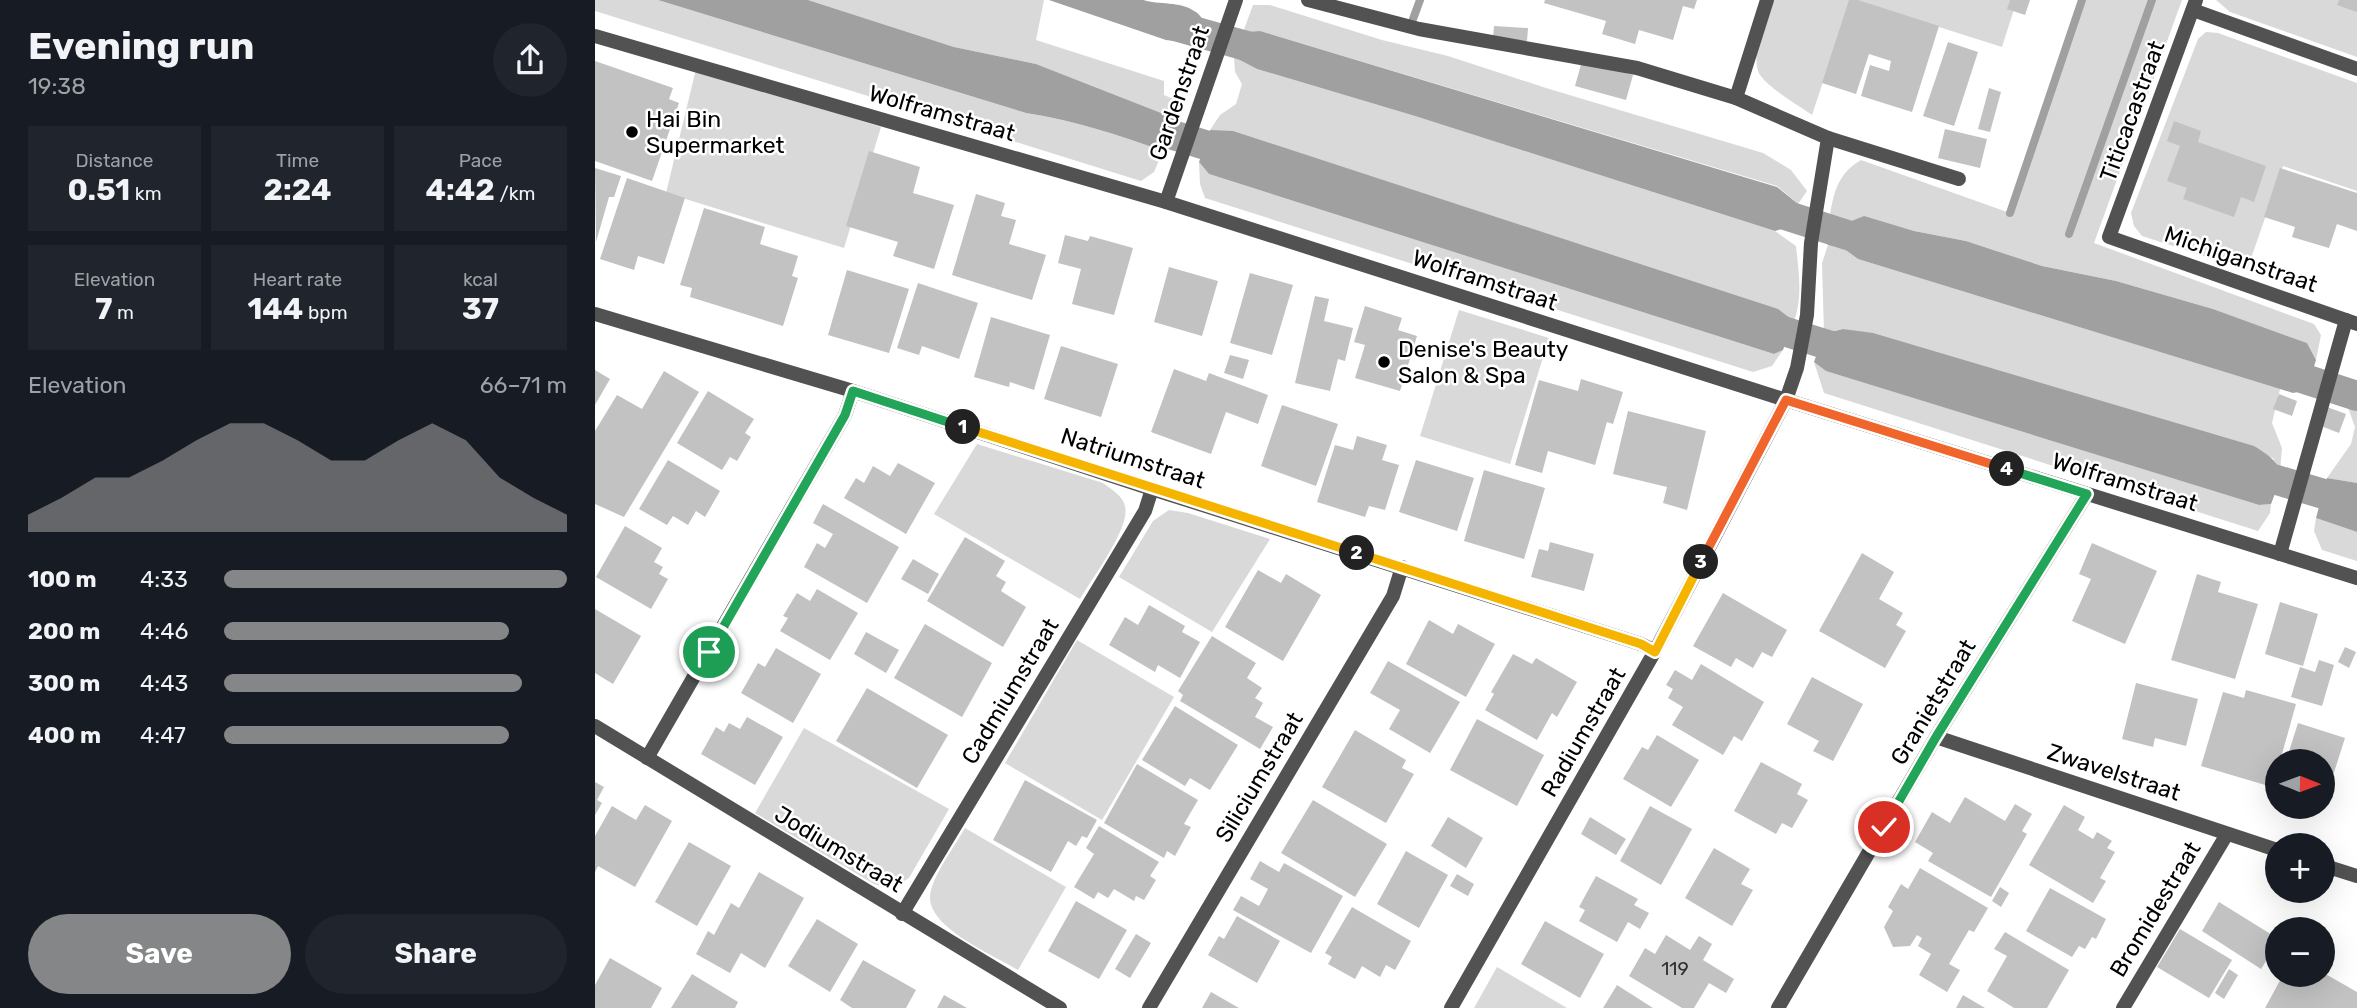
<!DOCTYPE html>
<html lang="en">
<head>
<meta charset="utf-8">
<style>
  body { margin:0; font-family:Rubik,sans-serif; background:#20242c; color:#f1f3f6; height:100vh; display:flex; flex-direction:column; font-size:26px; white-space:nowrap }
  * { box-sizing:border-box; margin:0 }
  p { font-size:23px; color:#9ea1a6 }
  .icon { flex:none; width:38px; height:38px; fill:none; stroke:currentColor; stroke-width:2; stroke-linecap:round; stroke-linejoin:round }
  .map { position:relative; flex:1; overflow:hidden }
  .sheet { display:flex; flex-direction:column; background:#171b24; width:595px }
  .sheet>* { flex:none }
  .needle { width:46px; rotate:91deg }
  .buttons { position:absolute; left:1670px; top:749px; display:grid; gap:14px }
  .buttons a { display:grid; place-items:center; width:70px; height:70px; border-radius:50%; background:#171b24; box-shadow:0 7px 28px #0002; font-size:35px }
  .pin { position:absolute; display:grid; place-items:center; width:60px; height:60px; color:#fff; margin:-30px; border:4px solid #fff; border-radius:50%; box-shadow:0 2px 7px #0007 }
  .km { position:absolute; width:35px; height:35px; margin:-18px; border-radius:50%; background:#222; color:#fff; font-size:19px; line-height:35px; text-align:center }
  .round { display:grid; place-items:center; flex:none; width:74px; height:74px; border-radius:37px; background:#20242c }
  .summary { display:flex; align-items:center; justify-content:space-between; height:119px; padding:0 28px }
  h1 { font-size:38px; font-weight:700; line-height:52px }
  .figures { display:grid; grid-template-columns:repeat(3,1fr); gap:10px; height:119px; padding:7px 28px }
  .figures div { display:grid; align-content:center; border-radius:0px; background:#20242c; text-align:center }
  .figures b { font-size:30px; font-weight:700 }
  .figures small { font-size:19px; font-weight:400 }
  .figures p { font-size:19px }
  .chart { height:196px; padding:14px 28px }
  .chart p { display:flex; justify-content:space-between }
  .chart svg { width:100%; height:126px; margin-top:7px; fill:#858687; opacity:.7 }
  .action { display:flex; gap:14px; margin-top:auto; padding:14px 28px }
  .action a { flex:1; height:80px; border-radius:42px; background:#858687; color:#fff; font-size:28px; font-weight:700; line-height:80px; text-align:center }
  .action a+a { background:#20242c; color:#f1f3f6 }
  ul { padding:0 28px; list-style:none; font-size:23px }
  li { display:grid; grid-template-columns:112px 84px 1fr; align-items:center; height:52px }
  li i { height:18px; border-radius:9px; background:#858687 }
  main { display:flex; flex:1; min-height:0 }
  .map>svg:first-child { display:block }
</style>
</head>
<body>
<main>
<section class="sheet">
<div class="summary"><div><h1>Evening run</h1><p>19:38</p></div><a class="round"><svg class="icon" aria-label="share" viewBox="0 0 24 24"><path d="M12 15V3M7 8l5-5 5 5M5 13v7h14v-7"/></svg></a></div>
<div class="figures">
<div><p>Distance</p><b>0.51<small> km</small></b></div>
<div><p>Time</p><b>2:24</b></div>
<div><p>Pace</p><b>4:42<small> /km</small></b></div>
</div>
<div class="figures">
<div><p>Elevation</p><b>7<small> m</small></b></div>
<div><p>Heart rate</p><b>144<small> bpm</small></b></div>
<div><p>kcal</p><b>37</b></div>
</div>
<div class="chart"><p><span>Elevation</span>66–71 m</p>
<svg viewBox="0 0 160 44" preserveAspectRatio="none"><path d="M0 44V38L10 32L20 25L30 25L40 19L50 12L60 6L70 6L80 12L90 19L100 19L110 12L120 6L130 12L140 25L150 32L160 38V44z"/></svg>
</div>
<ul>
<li><b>100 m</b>4:33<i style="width:100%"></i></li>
<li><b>200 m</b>4:46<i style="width:83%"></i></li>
<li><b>300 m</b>4:43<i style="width:87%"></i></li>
<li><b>400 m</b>4:47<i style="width:83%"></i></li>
</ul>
<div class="action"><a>Save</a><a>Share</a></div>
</section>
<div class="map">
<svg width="1762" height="1008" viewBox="0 0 1762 1008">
  <rect width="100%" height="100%" fill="#fff"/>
  <g fill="#d9d9d9">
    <path d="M 0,0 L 63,0 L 431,113 C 479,120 523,135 568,151 L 559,172 L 546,181 L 0,11 Z"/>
    <polygon points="213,0 449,0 441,40 569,81 569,95 581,100 579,118 441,64 359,47"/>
    <path d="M 1173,0 L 1255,0 L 1217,115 C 1201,103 1177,91 1165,75 C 1155,60 1169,18 1173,0 Z"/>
    <polygon points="1259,0 1422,0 1407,47"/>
    <path d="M 1487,0 L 1587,0 L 1499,243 L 1719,324 L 1726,335 L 1721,360 L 1712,343 L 1618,309 L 1521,281 L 1447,266 L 1371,241 L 1319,231 L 1269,217 L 1254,222 L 1235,215 C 1239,190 1244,173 1266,160 L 1415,213 Z"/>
    <polygon points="1621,0 1762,0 1762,57 1635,12"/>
    <polygon points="658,5 675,5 787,40 853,56 951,88 1168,153 1196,170 1212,191 1203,204 1182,186 665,31 648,32"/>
    <polygon points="1611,32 1623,33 1762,83 1762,191 1688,166 1652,270 1547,236 1539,226 1536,213 1603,39"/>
    <path d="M 639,57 L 662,69 L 820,116 L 1180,231 L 1201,246 C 1204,275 1209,304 1195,330 L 1196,319 L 615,130 L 625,115 L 641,104 L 647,84 L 640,72 Z"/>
    <polygon points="101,69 286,127 249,248 71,193"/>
    <polygon points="604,162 614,174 1179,354 1188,350 1177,366 1158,372 610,198 605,184"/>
    <polygon points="1233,245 1248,248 1263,259 1685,389 1677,423 1687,448 1685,471 1678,458 1248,329 1229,334 1227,263"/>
    <polygon points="864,310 954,338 915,464 825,436"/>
    <polygon points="1219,362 1232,371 1664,505 1676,504 1675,513 1663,531 1229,393"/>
    <polygon points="1751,402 1762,410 1762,483 1732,478 1756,444 1760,427"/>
    <path d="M 382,444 L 508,483 C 516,489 528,496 530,506 C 536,527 496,580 485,599 L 339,514 Z"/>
    <polygon points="574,510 593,513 675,539 617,632 524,577 558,521"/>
    <polygon points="1721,518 1762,532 1762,561 1727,550 1719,531"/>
    <polygon points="482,640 579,697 507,820 410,763"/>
    <path d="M 209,728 L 354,809 L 314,878 C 301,886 293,889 279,884 L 160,813 Z"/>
    <path d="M 370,828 L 471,887 L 423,970 C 399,955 333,928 335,896 C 337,876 360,846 370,828 Z"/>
    <polygon points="902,967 972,1008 879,1008"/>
  </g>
  <g fill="#a0a0a0">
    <path d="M 63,0 L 213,0 L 359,47 L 441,64 L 579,118 L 568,151 C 523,135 479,120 431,113 Z"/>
    <path d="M 454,0 L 548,0 C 564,5 585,1 599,11 C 604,13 608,20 611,24 L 602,39 L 589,42 L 571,40 Z"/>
    <polygon points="665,31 1182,187 1203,204 1197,226 1180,231 820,116 662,69 639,57 648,32"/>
    <polygon points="615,130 638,131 1183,309 1196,319 1195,330 1188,350 1179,354 614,174 604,162"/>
    <polygon points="1235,215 1254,222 1269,216 1319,231 1371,241 1447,266 1521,281 1618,309 1712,343 1721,360 1712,390 1698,393 1263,259 1248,248 1233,245 1229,238"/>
    <path d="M 1248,329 L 1278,333 L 1659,446 C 1690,465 1689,471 1676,504 L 1664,505 L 1231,371 L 1219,362 L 1229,334 Z"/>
    <polygon points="1732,478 1762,483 1762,532 1721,518"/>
  </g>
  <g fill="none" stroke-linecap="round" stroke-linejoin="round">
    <g stroke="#a0a0a0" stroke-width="8">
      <polyline points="818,19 825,0"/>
      <polyline points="1415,213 1487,0"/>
      <polyline points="1474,234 1557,0"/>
    </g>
    <g stroke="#a0a0a0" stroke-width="30">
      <polyline points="566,22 680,54"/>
      <polyline points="536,122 649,157"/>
      <polyline points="1162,206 1271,241"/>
      <polyline points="1156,321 1262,354"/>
      <polyline points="1676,368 1762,396"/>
      <polyline points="1645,469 1762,504"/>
    </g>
  </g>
  <g fill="#c2c2c2">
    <polygon points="950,0 1102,0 1099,9 1088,6 1078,40 1044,30 1040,44 1007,34 1011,21 949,3"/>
    <polygon points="1254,0 1263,0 1344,26 1317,112 1266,96 1275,65 1294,71 1296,61 1274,54 1261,94 1227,83"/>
    <polygon points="1415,0 1435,0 1430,15 1412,9"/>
    <polygon points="1744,0 1762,0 1762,12 1742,5"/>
    <polygon points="899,26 933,28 932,41 898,38"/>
    <polygon points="1353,42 1383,52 1359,126 1328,116"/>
    <polygon points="0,61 78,88 74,99 84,103 57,181 0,161"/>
    <polygon points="987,61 1038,75 1031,100 980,86"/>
    <polygon points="1394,88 1406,92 1395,132 1383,129"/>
    <polygon points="1579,121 1606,131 1603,142 1671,166 1659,202 1646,197 1639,217 1588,199 1592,188 1572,181 1585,146 1572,141"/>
    <polygon points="1350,129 1392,139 1385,168 1343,158"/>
    <polygon points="274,151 325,167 318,193 359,205 339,269 298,256 303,242 251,226"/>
    <polygon points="0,168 26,176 19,197 14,197 1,242"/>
    <polygon points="1685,168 1762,193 1762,231 1742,224 1734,248 1697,237 1700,227 1669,217"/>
    <polygon points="32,178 90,198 69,264 43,256 39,270 5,259"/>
    <polygon points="381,194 410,203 406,216 421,220 414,244 451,255 437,300 357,275"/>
    <polygon points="109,208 170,227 165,244 203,256 197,276 203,278 188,326 95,297 97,288 85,285"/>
    <polygon points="470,235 493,241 495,236 538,248 519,315 477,304 486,269 463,263"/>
    <polygon points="574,267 623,281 607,336 559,322"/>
    <polygon points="252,270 314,289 294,353 233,335"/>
    <polygon points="655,273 698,285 677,355 635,343"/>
    <polygon points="323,283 383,303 364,359 327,346 324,355 302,348"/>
    <polygon points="720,296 734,299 729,321 758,328 750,361 743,359 735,391 700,383"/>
    <polygon points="770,306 807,318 803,330 822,336 805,391 760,378 770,345 759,342"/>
    <polygon points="396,317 455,335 439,390 415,382 414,387 379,377"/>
    <polygon points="466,346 523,364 506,417 449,399"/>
    <polygon points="635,355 654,360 648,379 629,373"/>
    <polygon points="579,369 611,381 614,373 673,395 663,424 631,412 616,454 556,432"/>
    <polygon points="0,370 15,379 0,405"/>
    <polygon points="69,371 104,392 29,517 0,504 0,431 22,395 47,409"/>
    <polygon points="986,379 1028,392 1018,424 1012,422 1000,465 953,451 947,473 920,465 944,380 983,391"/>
    <polygon points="113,391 159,419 150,433 156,437 142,461 135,457 127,470 82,443"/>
    <polygon points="1684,394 1702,401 1697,416 1678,409"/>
    <polygon points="687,405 743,424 721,486 666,466"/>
    <polygon points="1732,407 1751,414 1744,433 1726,426"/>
    <polygon points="1033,411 1111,431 1092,510 1068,503 1072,487 1018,474"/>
    <polygon points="762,436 792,445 787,460 804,465 790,510 774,506 770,517 722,502 740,445 758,450"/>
    <polygon points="73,460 125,491 110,517 101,511 93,525 78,516 72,525 44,509"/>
    <polygon points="821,460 879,478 862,531 804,512"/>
    <polygon points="303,463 340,483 311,534 249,498 261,478 269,483 278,466 295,476"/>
    <polygon points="889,470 950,488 929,559 869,541"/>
    <polygon points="228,504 304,547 272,603 209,567 222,543 230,548 238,534 218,523"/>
    <polygon points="30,526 67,548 59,562 68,567 64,574 73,579 56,609 1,577"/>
    <polygon points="370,537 410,561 401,576 411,582 406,591 431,607 408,647 332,601"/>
    <polygon points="955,542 999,554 989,591 936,577 944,549 953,551"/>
    <polygon points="1497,543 1562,571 1530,644 1477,621 1496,579 1484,574"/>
    <polygon points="1267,553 1299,572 1284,599 1308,613 1301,625 1311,631 1290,668 1224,631"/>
    <polygon points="318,559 344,574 333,594 306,579"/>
    <polygon points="663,570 686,583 691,574 726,595 688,661 630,627"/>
    <polygon points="1602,574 1626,582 1623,592 1663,604 1640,679 1576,660"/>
    <polygon points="222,589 263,613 235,660 185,631 193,618 188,616 202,593 215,601"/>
    <polygon points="1128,593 1192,630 1177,657 1167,652 1158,668 1141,658 1136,667 1098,646"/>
    <polygon points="1685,602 1723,614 1708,666 1670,654"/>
    <polygon points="554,605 590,626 587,632 605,642 585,678 563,665 560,672 514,645 530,617 543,625"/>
    <polygon points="0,609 46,636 18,684 0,673"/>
    <polygon points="834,620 858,634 863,624 900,644 871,697 811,664"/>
    <polygon points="330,624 397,663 367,717 299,678"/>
    <polygon points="271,632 304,650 291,673 259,654"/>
    <polygon points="617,636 661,663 652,678 667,688 660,698 668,703 660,717 678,727 665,749 585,701 588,695 583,691"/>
    <polygon points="1750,647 1761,652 1754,668 1743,662"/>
    <polygon points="181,648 226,674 198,723 146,693 163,663 170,667"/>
    <polygon points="918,654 937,664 941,658 982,682 962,717 957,713 942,740 890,710 899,694 896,692"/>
    <polygon points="1724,660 1739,665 1727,706 1696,697 1705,667 1720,672"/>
    <polygon points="793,661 865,702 835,753 794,729 805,710 775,693"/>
    <polygon points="1106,664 1169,702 1147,741 1139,736 1128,755 1077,725 1088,707 1073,698 1078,689 1071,685 1080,670 1097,680"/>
    <polygon points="1217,677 1268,704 1238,761 1218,751 1224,741 1192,724"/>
    <polygon points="1541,683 1603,699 1591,746 1560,738 1558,747 1527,739"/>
    <polygon points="272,688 353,735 322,788 241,741"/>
    <polygon points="1651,690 1701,704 1685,761 1682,761 1682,772 1677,787 1606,766 1628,692 1649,698"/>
    <polygon points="580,706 643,745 615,790 595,778 590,786 547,760"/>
    <polygon points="152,717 188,737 160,785 106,754 121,727 129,732 134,723 145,729"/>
    <polygon points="882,719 949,755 922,806 855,770"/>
    <polygon points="1703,723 1750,738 1727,810 1718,807 1727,807 1727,761 1691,761"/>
    <polygon points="760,730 811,760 807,768 819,774 791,823 727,787"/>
    <polygon points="1062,735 1104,760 1076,807 1028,779 1047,747 1053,750"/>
    <polygon points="1166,762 1207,784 1202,794 1213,800 1197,828 1187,823 1181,834 1139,811"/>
    <polygon points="542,764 603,800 589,824 596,827 580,856 572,851 569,858 509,823"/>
    <polygon points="430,780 502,820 492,838 487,836 481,846 473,841 456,872 398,840"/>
    <polygon points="0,782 9,787 2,800 7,803 0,815"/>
    <polygon points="1370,797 1410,821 1420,804 1437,814 1427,831 1432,834 1396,897 1333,861 1338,853 1320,842 1337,812 1355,823"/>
    <polygon points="718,800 792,844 760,897 686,853"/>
    <polygon points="50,805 77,821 40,887 3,866 0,872 0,836 17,806 41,820"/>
    <polygon points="1469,805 1490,817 1483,830 1498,839 1502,832 1517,841 1512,848 1520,852 1505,878 1511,881 1498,903 1434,865"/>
    <polygon points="1055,806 1097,829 1066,885 1025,861"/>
    <polygon points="853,817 888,838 871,868 836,846"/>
    <polygon points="995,817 1031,839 1021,855 986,834"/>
    <polygon points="504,826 564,862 555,876 561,880 549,900 541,896 539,901 519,889 513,898 503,892 499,899 479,887 499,854 491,848"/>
    <polygon points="94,842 136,866 102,926 60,902"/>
    <polygon points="1119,848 1155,869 1146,884 1158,890 1137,926 1090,898"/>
    <polygon points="811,851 853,875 824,928 782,904"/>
    <polygon points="665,861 684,872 689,863 748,896 716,953 638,910 646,896 664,906 673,889 655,879"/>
    <polygon points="1325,868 1393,908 1379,932 1374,930 1354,964 1365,970 1352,992 1324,975 1336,954 1323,946 1327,938 1322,935 1315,946 1298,947 1289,927 1298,911 1293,907 1306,884 1313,889"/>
    <polygon points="164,872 209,898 170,968 146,953 135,973 101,954 113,931 119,935 136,903 144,908"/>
    <polygon points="862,874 879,884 873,896 855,886"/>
    <polygon points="1001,876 1043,899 1039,905 1054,913 1045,929 1033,922 1022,942 984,921 990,910 984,907"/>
    <polygon points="1405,887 1414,893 1406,907 1397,901"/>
    <polygon points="1455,888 1511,919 1501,939 1497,937 1490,949 1484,946 1477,957 1431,931"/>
    <polygon points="481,901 532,930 504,979 453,951"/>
    <polygon points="1624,902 1682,938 1682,944 1666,969 1607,931"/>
    <polygon points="757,907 816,941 800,970 791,965 785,977 767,966 760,979 733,964 737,957 730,953"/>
    <polygon points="642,916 685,941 662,983 613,955 624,936 629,939"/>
    <polygon points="222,919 263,944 235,992 193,966"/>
    <polygon points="950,921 1009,954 985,998 926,964"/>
    <polygon points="1585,929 1637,960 1614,998 1562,967"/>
    <polygon points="1410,932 1474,970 1452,1008 1419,1008 1392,991 1412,956 1399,949"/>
    <polygon points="541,934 556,943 535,978 520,969"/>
    <polygon points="1071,935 1095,950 1104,936 1117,944 1108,960 1139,979 1131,993 1114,983 1099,1008 1087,1008 1034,976 1050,948 1060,954"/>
    <polygon points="15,958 67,988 56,1008 0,1008 0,985"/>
    <polygon points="268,960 321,990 311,1008 257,1008 245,1000"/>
    <polygon points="1634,969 1643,975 1629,999 1620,993"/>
    <polygon points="1727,972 1762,992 1762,1008 1670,1008 1688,975 1727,975"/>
    <polygon points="97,974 143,1002 140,1008 76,1008"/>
    <polygon points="1022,985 1058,1008 1008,1008"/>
    <polygon points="616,992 644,1008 607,1008"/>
    <polygon points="349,995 372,1008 342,1008"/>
    <polygon points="1368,995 1390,1008 1361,1008"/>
  </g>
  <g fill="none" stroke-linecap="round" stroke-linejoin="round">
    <g stroke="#525252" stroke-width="14">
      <polyline points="713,0 824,29 1042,68 1141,98"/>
      <polyline points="1601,0 1514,237 1762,324"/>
      <polyline points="1598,10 1762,69"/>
      <polyline points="0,36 571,202 1191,400 1762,578"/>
      <polyline points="1233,138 1364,179"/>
      <polyline points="571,202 641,0"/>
      <polyline points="0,314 258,391 557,489 1046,644 1060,651"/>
      <polyline points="1685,554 1751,320"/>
      <polyline points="0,726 465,1008"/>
      <polyline points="1341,737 1682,850"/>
      <polyline points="52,758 250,415 258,391"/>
      <polyline points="1727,865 1762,876"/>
      <polyline points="307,914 550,511 557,489"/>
      <polyline points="554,1008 798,596 807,567"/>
      <polyline points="856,1008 1060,651 1191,400 1202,368 1212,315 1216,243 1233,138 1141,98 1172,0"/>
      <polyline points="1183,1008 1341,737 1492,494"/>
      <polyline points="1528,1008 1632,834"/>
    </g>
  </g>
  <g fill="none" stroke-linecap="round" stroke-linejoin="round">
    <defs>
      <polyline id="split-1" points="114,652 250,415 258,391 368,427"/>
      <polyline id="split-2" points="368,427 762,553"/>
      <polyline id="split-3" points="762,553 1046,644 1060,652 1106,562"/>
      <polyline id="split-4" points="1106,562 1191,400 1412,469"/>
      <polyline id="split-5" points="1289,827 1341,737 1492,494 1412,469"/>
    </defs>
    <use href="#split-1" stroke="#fff" stroke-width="14"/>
    <use href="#split-2" stroke="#fff" stroke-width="14"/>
    <use href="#split-3" stroke="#fff" stroke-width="14"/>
    <use href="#split-4" stroke="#fff" stroke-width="14"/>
    <use href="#split-5" stroke="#fff" stroke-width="14"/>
    <use href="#split-1" stroke="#22a559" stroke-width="9"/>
    <use href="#split-2" stroke="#f5b400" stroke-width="9"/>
    <use href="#split-3" stroke="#f5b400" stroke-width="9"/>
    <use href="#split-4" stroke="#f0652b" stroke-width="9"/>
    <use href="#split-5" stroke="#22a559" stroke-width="9"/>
  </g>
  <g fill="#000" stroke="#fff" stroke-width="2.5">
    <circle cx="37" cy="132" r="7"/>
    <circle cx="789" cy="362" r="7"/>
  </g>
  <g text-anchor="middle" stroke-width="5" stroke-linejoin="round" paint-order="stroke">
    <g font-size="19" fill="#303030">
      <text x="1080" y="975">119</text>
    </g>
    <g font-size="23" fill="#000" stroke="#fff">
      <text transform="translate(584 93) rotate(-71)" y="8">Gardenstraat</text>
      <text transform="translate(1537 111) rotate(-70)" y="8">Titicacastraat</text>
      <text transform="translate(347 113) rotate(16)" y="8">Wolframstraat</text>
      <text transform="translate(1646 259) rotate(19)" y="8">Michiganstraat</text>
      <text transform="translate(890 280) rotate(18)" y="8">Wolframstraat</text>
      <text transform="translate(538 458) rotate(18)" y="8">Natriumstraat</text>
      <text transform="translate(1530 482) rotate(17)" y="8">Wolframstraat</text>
      <text transform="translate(415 691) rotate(-59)" y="8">Cadmiumstraat</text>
      <text transform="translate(1338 702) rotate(-59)" y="8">Granietstraat</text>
      <text transform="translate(988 732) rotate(-60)" y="8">Radiumstraat</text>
      <text transform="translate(1519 772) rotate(18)" y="8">Zwavelstraat</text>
      <text transform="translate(664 777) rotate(-59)" y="8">Siliciumstraat</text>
      <text transform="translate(244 849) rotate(31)" y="8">Jodiumstraat</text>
      <text transform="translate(1560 909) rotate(-59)" y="8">Bromidestraat</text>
    </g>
    <g font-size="23" fill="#000" stroke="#fff" text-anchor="start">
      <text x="51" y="127">Hai Bin<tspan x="51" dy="26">Supermarket</tspan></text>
      <text x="803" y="357">Denise's Beauty<tspan x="803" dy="26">Salon &amp; Spa</tspan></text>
    </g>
  </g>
</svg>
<div class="buttons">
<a><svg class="needle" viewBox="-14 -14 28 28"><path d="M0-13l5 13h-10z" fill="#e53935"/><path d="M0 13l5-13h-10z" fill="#9ea1a6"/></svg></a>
<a>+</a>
<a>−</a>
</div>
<div class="pin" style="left:114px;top:652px;background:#1e9e55"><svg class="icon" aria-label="arrive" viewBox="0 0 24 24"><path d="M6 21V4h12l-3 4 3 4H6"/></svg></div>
<div class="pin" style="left:1289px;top:827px;background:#d93025"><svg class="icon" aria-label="check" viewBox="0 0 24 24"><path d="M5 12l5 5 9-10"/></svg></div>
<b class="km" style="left:368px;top:427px">1</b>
<b class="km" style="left:762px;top:553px">2</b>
<b class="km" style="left:1106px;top:562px">3</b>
<b class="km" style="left:1412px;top:469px">4</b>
</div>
</main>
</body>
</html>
